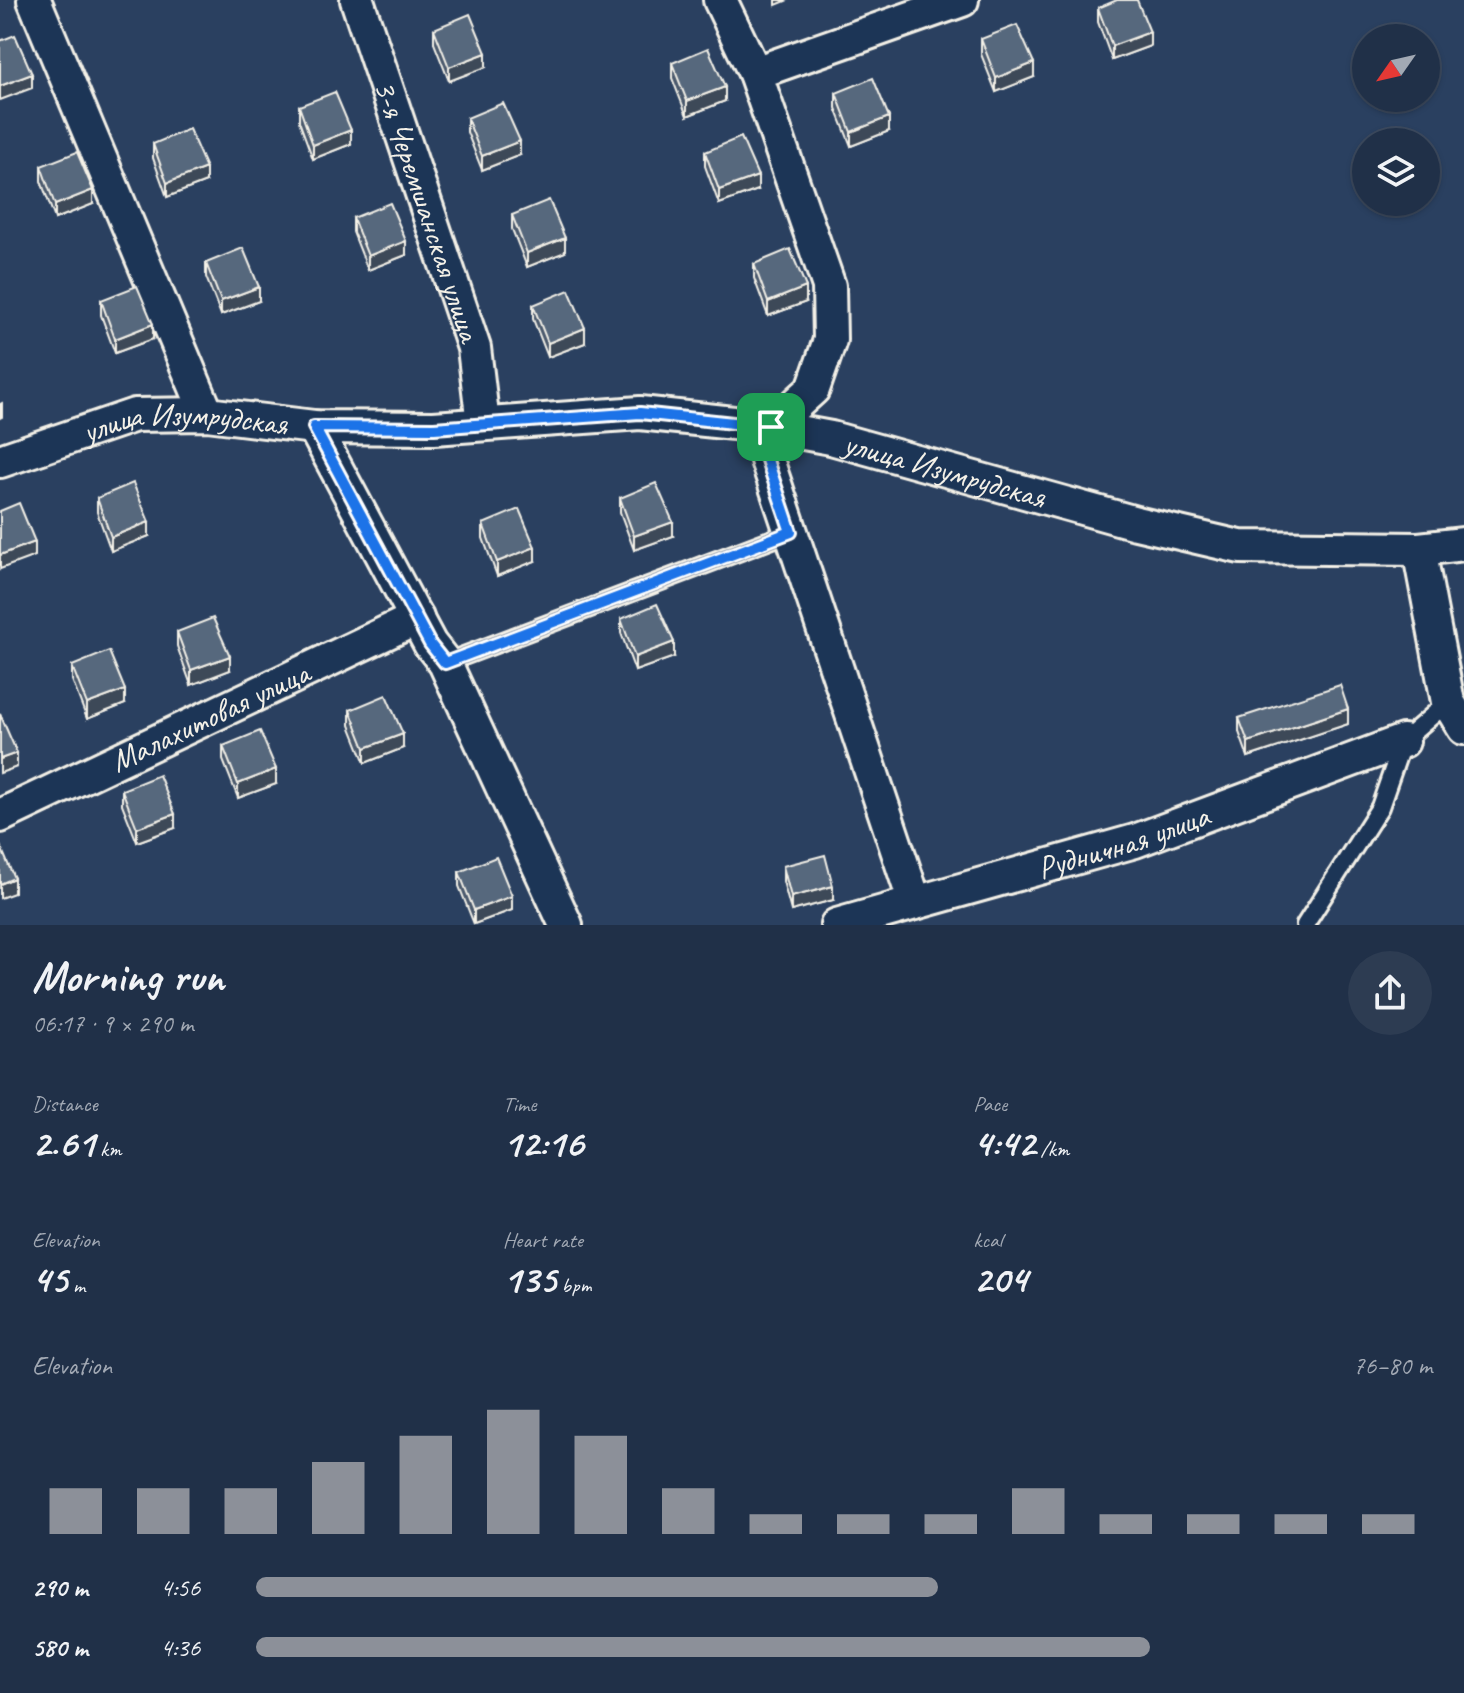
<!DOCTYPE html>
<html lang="en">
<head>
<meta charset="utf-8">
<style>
  body { margin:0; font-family:Caveat,sans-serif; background:#2d3c52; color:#f1f3f6; height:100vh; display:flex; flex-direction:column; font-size:30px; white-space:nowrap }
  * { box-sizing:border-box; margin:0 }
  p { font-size:26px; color:#a2a9b4 }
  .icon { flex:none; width:44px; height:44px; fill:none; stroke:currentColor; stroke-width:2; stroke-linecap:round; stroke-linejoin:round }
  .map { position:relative; height:925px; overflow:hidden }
  .details { display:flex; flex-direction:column; background:#203048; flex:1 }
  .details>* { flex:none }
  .needle { width:52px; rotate:236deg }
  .tools { position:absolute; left:1352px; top:24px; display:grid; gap:16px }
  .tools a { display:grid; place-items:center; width:88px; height:88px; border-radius:50%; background:#203048; box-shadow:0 2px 6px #0004,0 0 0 2px #3d4b60; font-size:40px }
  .pin { position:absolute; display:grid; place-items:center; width:68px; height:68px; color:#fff; margin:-34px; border-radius:16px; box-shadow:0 4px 12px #0006 }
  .round { display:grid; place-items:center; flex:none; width:84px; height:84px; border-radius:42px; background:#2d3c52 }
  .summary { display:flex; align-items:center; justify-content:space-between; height:136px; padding:0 32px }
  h1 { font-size:44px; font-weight:700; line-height:60px }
  .metrics { display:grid; grid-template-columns:repeat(3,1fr); gap:12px; height:136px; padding:8px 32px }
  .metrics div { display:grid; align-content:center }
  .metrics b { font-size:40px; font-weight:700 }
  .metrics small { font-size:22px; font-weight:400 }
  .metrics p { font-size:22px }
  .chart { height:224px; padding:16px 32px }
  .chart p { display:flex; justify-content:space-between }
  .chart svg { width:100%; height:144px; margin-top:8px; stroke:#8c9099; stroke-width:6 }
  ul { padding:0 32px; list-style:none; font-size:26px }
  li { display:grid; grid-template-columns:128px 96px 1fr; align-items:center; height:60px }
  li i { height:20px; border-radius:10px; background:#8c9099 }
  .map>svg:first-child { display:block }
</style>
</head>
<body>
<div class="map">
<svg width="1464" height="925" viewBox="0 0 1464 925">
  <rect width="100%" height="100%" fill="#2a4060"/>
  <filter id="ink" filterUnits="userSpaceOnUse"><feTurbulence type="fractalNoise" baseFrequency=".0125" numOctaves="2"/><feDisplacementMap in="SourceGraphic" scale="16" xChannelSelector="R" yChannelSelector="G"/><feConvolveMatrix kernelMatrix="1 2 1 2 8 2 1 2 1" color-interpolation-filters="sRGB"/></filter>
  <g filter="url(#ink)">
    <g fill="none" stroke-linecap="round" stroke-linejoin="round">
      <defs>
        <g id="lane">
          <polyline points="445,663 791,532"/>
          <polyline points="1305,925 1380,807 1403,741 1448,702"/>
        </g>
        <g id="street">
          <polyline points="34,0 207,414"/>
          <path id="s1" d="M 357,0 L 474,348 L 483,424"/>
          <polyline points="720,0 755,73 829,286 830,340 813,389 771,427 767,460 915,903"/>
          <polyline points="755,73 962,0"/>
          <polyline points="314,427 430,644 445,663 566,925"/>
          <path id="s2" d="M 0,461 L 135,415 L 207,414 L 314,427 L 434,428 L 640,413 L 771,427 L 831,438 L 1136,523 L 1240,547 L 1419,549 L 1464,544"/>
          <polyline points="1419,549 1448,702 1464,728"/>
          <path id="s3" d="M 0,816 L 417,618"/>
          <path id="s4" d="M 837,925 L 1135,841 L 1403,741"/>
        </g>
      </defs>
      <use href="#lane" stroke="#f4f1e8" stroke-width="22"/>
      <use href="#street" stroke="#f4f1e8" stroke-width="38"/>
      <use href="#lane" stroke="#1d3557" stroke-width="16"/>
      <use href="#street" stroke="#1d3557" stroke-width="32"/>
    </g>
    <g fill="#4a596c" stroke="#f4f1e8" stroke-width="2">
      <polygon points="1098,8 1150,46 1112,60 1098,22"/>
      <polygon points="434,29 486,67 449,81 434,43"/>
      <polygon points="981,39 1034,77 996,92 981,54"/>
      <polygon points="672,63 725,101 687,116 672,78"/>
      <polygon points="836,93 889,131 851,146 836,108"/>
      <polygon points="299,106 351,144 313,159 299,121"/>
      <polygon points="467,118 520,155 482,170 467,132"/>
      <polygon points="153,144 206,182 167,197 153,158"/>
      <polygon points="705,152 758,190 719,204 705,166"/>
      <polygon points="41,166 93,204 55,219 41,181"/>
      <polygon points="512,215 565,252 527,267 512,229"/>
      <polygon points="353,218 406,255 368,270 353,232"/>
      <polygon points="206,263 259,301 221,315 206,277"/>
      <polygon points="754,264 806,302 768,316 754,278"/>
      <polygon points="101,300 153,339 115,353 101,315"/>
      <polygon points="533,305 585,343 548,357 533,319"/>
      <polygon points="97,498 149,536 111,551 97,512"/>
      <polygon points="620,498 673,536 634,550 620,512"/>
      <polygon points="483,524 535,561 497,576 483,538"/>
      <polygon points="621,619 674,657 635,671 621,633"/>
      <polygon points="177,632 230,670 191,685 177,646"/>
      <polygon points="72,666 125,704 87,719 72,680"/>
      <polygon points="350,710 403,748 365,763 350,725"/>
      <polygon points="1239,718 1348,724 1248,757 1239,732"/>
      <polygon points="223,746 276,784 238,798 223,760"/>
      <polygon points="122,790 175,828 137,842 122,804"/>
      <polygon points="783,866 833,900 791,911 783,881"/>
      <polygon points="459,872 512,910 474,924 459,886"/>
    </g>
    <g fill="#3c4858" stroke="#f4f1e8" stroke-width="2">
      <polygon points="776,0 788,0 776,5"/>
      <polygon points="1150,32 1150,46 1112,60 1112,46"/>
      <polygon points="486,53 486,67 449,81 449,67"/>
      <polygon points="1034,63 1034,77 996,92 996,78"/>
      <polygon points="32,74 32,88 0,100 0,86"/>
      <polygon points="725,87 725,101 687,116 687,101"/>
      <polygon points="889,117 889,131 851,146 851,132"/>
      <polygon points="351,130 351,144 313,159 313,145"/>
      <polygon points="520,141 520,155 482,170 482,156"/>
      <polygon points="206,168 206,182 167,197 167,183"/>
      <polygon points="758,176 758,190 719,204 719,190"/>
      <polygon points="93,190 93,204 55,219 55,205"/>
      <polygon points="565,238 565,252 527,267 527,253"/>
      <polygon points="406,241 406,255 368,270 368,256"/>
      <polygon points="259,287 259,301 221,315 221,301"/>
      <polygon points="806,287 806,302 768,316 768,302"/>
      <polygon points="153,324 153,339 115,353 115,339"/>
      <polygon points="585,328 585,343 548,357 548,343"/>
      <polygon points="2,403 2,417 0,418 0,404"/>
      <polygon points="149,522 149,536 111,551 111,537"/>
      <polygon points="673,522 673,536 634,550 634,536"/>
      <polygon points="35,542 35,556 0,569 0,555"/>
      <polygon points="535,547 535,561 497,576 497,562"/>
      <polygon points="674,642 674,657 635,671 635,657"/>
      <polygon points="230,656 230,670 191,685 191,670"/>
      <polygon points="125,690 125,704 87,719 87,704"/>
      <polygon points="1348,709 1348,724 1248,757 1248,742"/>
      <polygon points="403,734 403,748 365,763 365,748"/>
      <polygon points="17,753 17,767 0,773 0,759"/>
      <polygon points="276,769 276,784 238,798 238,784"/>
      <polygon points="175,814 175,828 137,842 137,828"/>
      <polygon points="14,878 14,893 0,898 0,884"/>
      <polygon points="833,886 833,900 791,911 791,897"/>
      <polygon points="512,896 512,910 474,924 474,910"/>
    </g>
    <g fill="#56677d" stroke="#f4f1e8" stroke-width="2">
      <polygon points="1117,0 1137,0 1150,32 1112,46 1098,8"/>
      <polygon points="470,14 486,53 449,67 434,29"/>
      <polygon points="1017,25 1034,63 996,78 981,39"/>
      <polygon points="15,35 32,74 0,86 0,41"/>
      <polygon points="708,48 725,87 687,101 672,63"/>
      <polygon points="873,78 889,117 851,132 836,93"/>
      <polygon points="335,92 351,130 313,145 299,106"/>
      <polygon points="503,103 520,141 482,156 467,118"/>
      <polygon points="189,129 206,168 167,183 153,144"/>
      <polygon points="741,137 758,176 719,190 705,152"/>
      <polygon points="77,152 93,190 55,205 41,166"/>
      <polygon points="549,200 565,238 527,253 512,215"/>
      <polygon points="390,203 406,241 368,256 353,218"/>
      <polygon points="243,248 259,287 221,301 206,263"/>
      <polygon points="790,249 806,287 768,302 754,264"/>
      <polygon points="137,286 153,324 115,339 101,300"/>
      <polygon points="569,290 585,328 548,343 533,305"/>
      <polygon points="133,483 149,522 111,537 97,498"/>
      <polygon points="656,483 673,522 634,536 620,498"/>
      <polygon points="19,503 35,542 0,555 0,511"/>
      <polygon points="519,509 535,547 497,562 483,524"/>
      <polygon points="657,604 674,642 635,657 621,619"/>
      <polygon points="213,618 230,656 191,670 177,632"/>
      <polygon points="109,651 125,690 87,704 72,666"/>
      <polygon points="1340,685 1348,709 1248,742 1239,718"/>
      <polygon points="386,695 403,734 365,748 350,710"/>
      <polygon points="0,714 17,753 0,759"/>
      <polygon points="260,731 276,769 238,784 223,746"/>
      <polygon points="159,775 175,814 137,828 122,790"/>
      <polygon points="0,845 14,878 0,884"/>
      <polygon points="825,855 833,886 791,897 783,866"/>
      <polygon points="496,857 512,896 474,910 459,872"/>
    </g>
  </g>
  <g fill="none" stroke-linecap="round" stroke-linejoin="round" filter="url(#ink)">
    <defs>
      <polygon id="route" points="640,413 771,427 767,460 791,532 445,663 430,644 314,427 434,428"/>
    </defs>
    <use href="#route" stroke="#fff" stroke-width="16"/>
    <use href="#route" stroke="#1a73e8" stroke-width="10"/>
  </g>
  <g text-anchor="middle" stroke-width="6" stroke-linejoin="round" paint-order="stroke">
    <g font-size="32" fill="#f4f1e8" stroke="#1d3557">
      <text dy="11" stroke="none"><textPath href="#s1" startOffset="222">3-я Черемшанская улица</textPath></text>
      <text dy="11" stroke="none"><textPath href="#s2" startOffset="192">улица Изумрудская</textPath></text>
      <text dy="11" stroke="none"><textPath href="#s2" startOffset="960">улица Изумрудская</textPath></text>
      <text dy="11" stroke="none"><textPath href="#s3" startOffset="232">Малахитовая улица</textPath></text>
      <text dy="11" stroke="none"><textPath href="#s4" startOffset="298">Рудничная улица</textPath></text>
    </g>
  </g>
</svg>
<div class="tools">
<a><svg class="needle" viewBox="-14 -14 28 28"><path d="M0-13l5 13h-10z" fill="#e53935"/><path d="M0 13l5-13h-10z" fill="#a2a9b4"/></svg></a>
<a><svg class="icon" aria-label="layers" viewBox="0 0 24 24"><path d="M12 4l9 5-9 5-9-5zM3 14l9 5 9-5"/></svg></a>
</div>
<div class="pin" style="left:771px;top:427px;background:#1e9e55"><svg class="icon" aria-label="arrive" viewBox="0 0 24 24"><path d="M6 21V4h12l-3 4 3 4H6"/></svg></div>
</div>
<section class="details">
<div class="summary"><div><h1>Morning run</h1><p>06:17 · 9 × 290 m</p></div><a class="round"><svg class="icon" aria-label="share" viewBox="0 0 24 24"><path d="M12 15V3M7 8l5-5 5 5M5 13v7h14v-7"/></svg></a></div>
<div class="metrics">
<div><p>Distance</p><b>2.61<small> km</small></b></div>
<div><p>Time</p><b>12:16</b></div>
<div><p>Pace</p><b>4:42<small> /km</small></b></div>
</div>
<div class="metrics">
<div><p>Elevation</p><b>45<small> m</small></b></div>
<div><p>Heart rate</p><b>135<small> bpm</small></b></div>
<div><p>kcal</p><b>204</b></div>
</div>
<div class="chart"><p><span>Elevation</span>76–80 m</p>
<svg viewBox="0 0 160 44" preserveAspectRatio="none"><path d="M5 44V30M15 44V30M25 44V30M35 44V22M45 44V14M55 44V6M65 44V14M75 44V30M85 44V38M95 44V38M105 44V38M115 44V30M125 44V38M135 44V38M145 44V38M155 44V38"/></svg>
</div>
<ul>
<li><b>290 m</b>4:56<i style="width:58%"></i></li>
<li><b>580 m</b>4:36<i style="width:76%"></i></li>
</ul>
</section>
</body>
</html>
